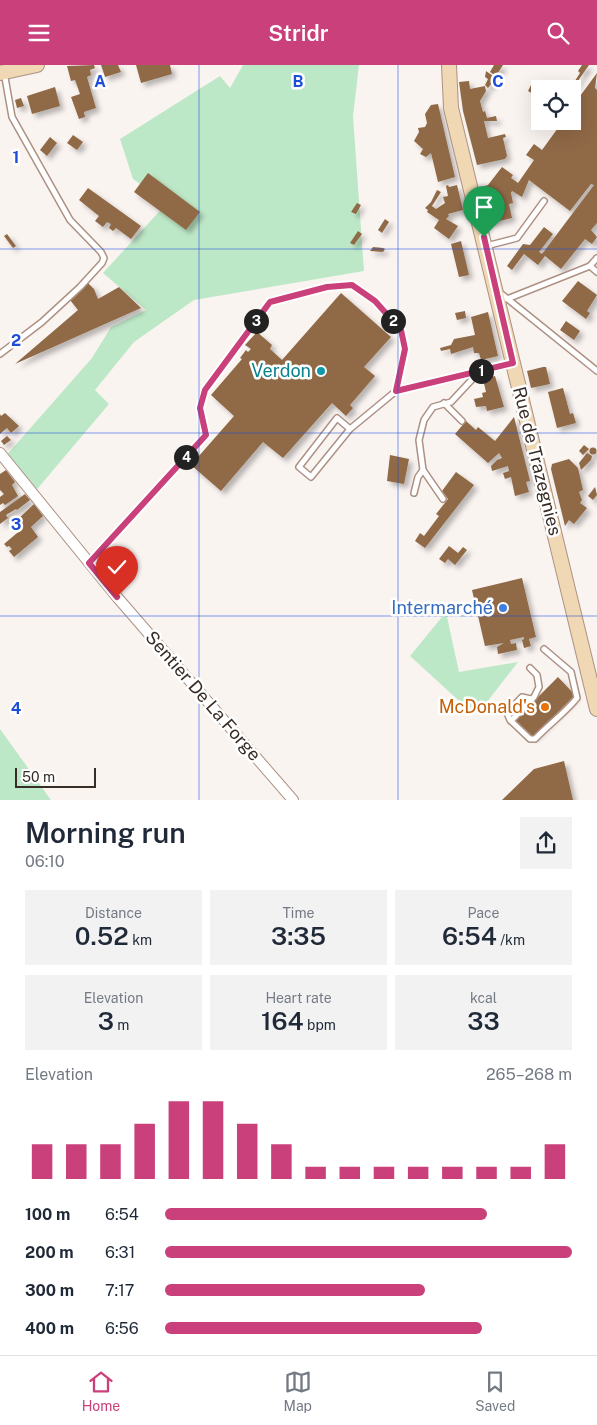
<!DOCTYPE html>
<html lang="en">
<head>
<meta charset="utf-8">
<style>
  body { margin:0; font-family:"Public Sans",sans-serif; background:#f2f2f3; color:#1f2937; height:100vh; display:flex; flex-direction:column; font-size:19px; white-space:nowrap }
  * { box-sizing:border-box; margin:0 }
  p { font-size:16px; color:#747a83 }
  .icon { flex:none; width:28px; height:28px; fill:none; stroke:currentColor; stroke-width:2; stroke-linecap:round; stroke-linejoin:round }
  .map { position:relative; height:735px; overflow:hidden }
  .drawer { display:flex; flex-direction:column; background:#fff; flex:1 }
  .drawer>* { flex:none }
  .buttons { position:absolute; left:531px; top:15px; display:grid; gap:10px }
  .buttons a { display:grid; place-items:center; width:50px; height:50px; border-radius:0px; background:#fff; box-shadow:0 5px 20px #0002; font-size:25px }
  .scale { position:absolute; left:15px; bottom:12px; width:81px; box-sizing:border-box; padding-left:5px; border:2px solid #372c26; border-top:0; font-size:14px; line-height:18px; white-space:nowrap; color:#372c26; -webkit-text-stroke:4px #fff; paint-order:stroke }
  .pin { position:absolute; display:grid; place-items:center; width:42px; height:42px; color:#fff; margin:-51px -21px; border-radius:50% 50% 50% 0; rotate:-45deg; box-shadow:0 0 5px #0007 }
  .pin .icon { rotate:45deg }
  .km { position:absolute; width:25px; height:25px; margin:-12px; border-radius:50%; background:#222; color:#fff; font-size:14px; line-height:25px; text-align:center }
  .round { display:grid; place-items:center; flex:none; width:52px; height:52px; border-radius:0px; background:#f2f2f3 }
  .overview { display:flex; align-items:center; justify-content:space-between; height:85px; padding:0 25px }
  h1 { font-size:28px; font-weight:600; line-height:38px }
  .metrics { display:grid; grid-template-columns:repeat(3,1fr); gap:8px; height:85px; padding:5px 25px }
  .metrics div { display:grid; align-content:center; border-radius:0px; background:#f2f2f3; text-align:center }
  .metrics b { font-size:25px; font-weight:600 }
  .metrics small { font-size:14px; font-weight:400 }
  .metrics p { font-size:14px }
  .chart { height:140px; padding:10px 25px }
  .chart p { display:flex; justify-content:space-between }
  .chart svg { width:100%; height:90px; margin-top:5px; stroke:#c9407b; stroke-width:6 }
  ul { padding:0 25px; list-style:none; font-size:16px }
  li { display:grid; grid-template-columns:80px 60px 1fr; align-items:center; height:38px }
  li i { height:12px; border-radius:6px; background:#c9407b }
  header { display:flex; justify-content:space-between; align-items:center; height:65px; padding:0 25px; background:#c9407b; color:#fff; font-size:22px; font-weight:600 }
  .tabs { display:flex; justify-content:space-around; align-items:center; height:70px; border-top:1px solid #e0e1e3; background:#fff; font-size:14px; color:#747a83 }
  .tabs a { display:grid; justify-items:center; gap:2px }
  .tabs .on { color:#c9407b }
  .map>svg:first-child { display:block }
</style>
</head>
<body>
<header><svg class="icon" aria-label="menu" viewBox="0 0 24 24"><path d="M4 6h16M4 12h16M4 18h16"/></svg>Stridr<svg class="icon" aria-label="search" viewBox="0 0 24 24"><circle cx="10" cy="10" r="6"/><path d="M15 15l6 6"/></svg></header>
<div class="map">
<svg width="597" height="735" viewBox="0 0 597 735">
  <defs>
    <filter id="shadow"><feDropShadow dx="4" dy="4" stdDeviation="2.5" flood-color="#0004"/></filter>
  </defs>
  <rect width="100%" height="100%" fill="#faf4f1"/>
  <g fill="#bde8c7">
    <polygon points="243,0 359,0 353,51 364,206 194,235 134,277 95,325 109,339 33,429 4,393 92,293 111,262 146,245 103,208 167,138 133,114 120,74 220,11 230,23"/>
    <polygon points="446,547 459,607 518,597 487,637 468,644 410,591"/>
    <polygon points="0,664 51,735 0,735"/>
  </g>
  <g fill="#906946" filter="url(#shadow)">
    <polygon points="94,0 95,3 90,5 91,10 87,12 96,43 84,47 85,52 79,54 71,32 80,29 75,15 71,16 67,1"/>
    <polygon points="101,0 118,0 121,7 105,12"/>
    <polygon points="136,0 170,0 172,9 141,18"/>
    <polygon points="494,0 503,0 496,11 490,7"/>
    <polygon points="582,0 589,0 575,20 573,19 580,8 578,6"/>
    <polygon points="486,6 496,13 488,23 485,20 488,14 485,12"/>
    <polygon points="597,8 595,23 597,25 597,158 591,165 597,172 592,179 585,174 561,204 545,191 538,200 524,189 512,205 507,201 523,179 530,180 544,162 553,169 539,187 542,189 594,120 591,119 570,146 529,115 522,132 512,126 511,128 513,138 509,139 512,153 491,158 482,122 488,120 502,102 513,110 511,113 518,118 534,95 526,90 534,79 542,85 563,56 572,56 572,42"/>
    <polygon points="469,16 470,24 485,21 486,26 480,36 483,47 485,46 487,53 496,51 497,56 484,56 488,73 505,69 506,72 503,73 507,91 505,94 477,100 463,46 459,17"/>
    <polygon points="531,20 538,25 535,30 528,26"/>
    <polygon points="55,22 60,41 32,49 27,31"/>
    <polygon points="21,33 24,41 17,43 15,35"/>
    <polygon points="438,39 455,112 438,117 431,88 426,92 420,89 423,84 414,76 419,67 418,63 425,62 427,58 425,49 431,40"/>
    <polygon points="73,70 83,77 77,85 67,78"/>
    <polygon points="50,72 57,78 47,91 40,85"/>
    <polygon points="148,108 200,147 186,165 134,127"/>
    <polygon points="448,120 449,122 457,120 463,145 448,149 449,151 446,154 458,161 449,174 434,163 439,155 427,147 428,145 425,143 431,137 437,125 441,127 432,141 436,144 445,138 443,132 448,131 446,121"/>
    <polygon points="88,123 141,161 131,174 116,163 113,166 109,163 111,159 107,157 103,162 95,156 99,151 79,135"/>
    <polygon points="357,138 361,140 356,149 351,147"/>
    <polygon points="385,154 389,157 382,168 378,165"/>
    <polygon points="358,166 362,169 354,180 350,178"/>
    <polygon points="7,169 16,181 13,183 4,171"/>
    <polygon points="461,176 469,210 459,212 451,179"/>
    <polygon points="373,182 383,183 385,184 383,187 370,186"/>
    <polygon points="578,216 597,230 587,246 590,248 586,254 562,236"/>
    <polygon points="88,218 94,224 98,234 119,222 141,243 15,299 78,245 70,235"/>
    <polygon points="341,228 391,272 364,302 375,311 350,340 353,343 346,351 332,338 283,393 263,377 221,426 191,400 234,351 211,330 242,294 240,293 246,285 248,287 251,284 245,280 257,267 272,280 270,284 282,295"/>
    <polygon points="465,246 466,253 457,255 455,248"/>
    <polygon points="488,247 498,291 481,295 479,288 474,288 473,282 451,289 450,284 441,286 440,283 451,280 454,274 475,270 471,252"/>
    <polygon points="566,256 580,266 574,275 560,265"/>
    <polygon points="543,302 546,302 550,319 531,323 527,306"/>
    <polygon points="495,311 504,342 487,346 486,341 476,342 474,334 483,332 482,328 486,327 483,314"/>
    <polygon points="563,323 570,349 573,348 576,358 557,363 548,327"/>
    <polygon points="5,348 19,361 11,368 7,363 0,369 0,349 1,351"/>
    <polygon points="514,352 530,416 526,417 529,427 515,431 511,412 505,414 503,408 509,406 508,401 492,406 491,401 497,395 502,393 499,388 488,398 455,369 466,356 476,365 478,362 495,376"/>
    <polygon points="7,371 11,375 4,380 1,376"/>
    <polygon points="584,380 589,384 583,390 579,386"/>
    <circle cx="593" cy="386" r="3.5"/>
    <polygon points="587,388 592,391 591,395 581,405 579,398"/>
    <polygon points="390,390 409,394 404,419 387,416"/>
    <polygon points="569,394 578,403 583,425 579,427 582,435 580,438 587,443 574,459 569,455 565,461 551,404 552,399"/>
    <polygon points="6,405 15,417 12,420 18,431 5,440 3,438 0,440 0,432 4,429 0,425 0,409"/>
    <polygon points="456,407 474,420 425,483 415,476 420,468 424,471 439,451 436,449 448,434 442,426"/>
    <polygon points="595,422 597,430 593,435 588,431"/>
    <polygon points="25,429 30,435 17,445 16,444 6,450 8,453 0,459 0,447"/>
    <polygon points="34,439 43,451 31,462 38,472 14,492 9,486 12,484 9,481 7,482 4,479 23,463 17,455"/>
    <polygon points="449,481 458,488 463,482 467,485 455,500 448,494 445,498 439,494"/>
    <polygon points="522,513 536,572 529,574 531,581 524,583 522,575 524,574 524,572 510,575 511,579 516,578 517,585 498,589 497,582 504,578 485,581 472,525"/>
    <polygon points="558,612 575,630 533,672 515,655"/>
    <polygon points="564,696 573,735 502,735 534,704"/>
  </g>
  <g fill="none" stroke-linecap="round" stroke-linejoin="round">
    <defs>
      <g id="lane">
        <polyline points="486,181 517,173 544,136"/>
        <polyline points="590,201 597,193"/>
        <polyline points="499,227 597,306"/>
        <polyline points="507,234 590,201 597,207"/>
        <polyline points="0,289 42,257 80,222 102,198 104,193 101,187 70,155 12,52 4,7"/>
        <polyline points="444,338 462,356"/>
        <polyline points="350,364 337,353 299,402 311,412 350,364 396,326 512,299"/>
        <polyline points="414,428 418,412 423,405"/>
        <polyline points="443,434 423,405 419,375 424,355 433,342 451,337 479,307"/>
        <polyline points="89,498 206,370 200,343 205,325 270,237 327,222 352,220 375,236 401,265 405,284 396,326"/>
        <path d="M 531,634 L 522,632 L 507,648 L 510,655 L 530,674 L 535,674 C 549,659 564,649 577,633 L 571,607 L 544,584"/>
        <polyline points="511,656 534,632 539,622 537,610 530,603"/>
      </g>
      <polyline id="street" points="0,388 117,532 293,735"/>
      <g id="secondary">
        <polyline points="449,0 451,43 597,644"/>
        <polyline points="0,8 37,0"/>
      </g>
    </defs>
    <use href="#lane" stroke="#ad9183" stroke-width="8"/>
    <use href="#street" stroke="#ad9183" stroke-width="12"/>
    <use href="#secondary" stroke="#ad9183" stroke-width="16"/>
    <use href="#lane" stroke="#fff" stroke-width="5"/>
    <use href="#street" stroke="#fff" stroke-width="10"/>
    <use href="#secondary" stroke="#efd8b3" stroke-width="14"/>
  </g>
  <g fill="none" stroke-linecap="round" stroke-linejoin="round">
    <defs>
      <polyline id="route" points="117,532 89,498 206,370 200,343 205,325 270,237 327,222 352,220 375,236 401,265 405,284 396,326 513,298 484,172"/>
    </defs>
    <use href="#route" stroke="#fff" stroke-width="10"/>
    <use href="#route" stroke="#c9407b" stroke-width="6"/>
  </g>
  <path fill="none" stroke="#1d4ed8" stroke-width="1" stroke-opacity="0.55" d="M 199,0 L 199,735M 398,0 L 398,735M 0,184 L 597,184M 0,368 L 597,368M 0,551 L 597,551"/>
  <circle fill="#0f9aa8" stroke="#fff" stroke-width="2" cx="321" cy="306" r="5"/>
  <circle fill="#3f7fe0" stroke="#fff" stroke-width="2" cx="503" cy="543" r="5"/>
  <circle fill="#e8710a" stroke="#fff" stroke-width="2" cx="545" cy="642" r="5"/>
  <g text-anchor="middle" stroke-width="5" stroke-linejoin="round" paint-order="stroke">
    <g font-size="18" fill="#0d838f" stroke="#fff" text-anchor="end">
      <text x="311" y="312">Verdon</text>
    </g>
    <g font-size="18" fill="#372c26" stroke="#fff">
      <text transform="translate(537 396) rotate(76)" y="6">Rue de Trazegnies</text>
      <text transform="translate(203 631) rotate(49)" y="6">Sentier De La Forge</text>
    </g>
    <g font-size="18" fill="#366cbe" stroke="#fff" text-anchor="end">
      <text x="493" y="549">Intermarché</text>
    </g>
    <g font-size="18" fill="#c56008" stroke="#fff" text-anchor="end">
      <text x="535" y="648">McDonald's</text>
    </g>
  </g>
  <g font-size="16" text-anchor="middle" font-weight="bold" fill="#1d4ed8" stroke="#fff" stroke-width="5" stroke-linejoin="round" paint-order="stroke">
    <text x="100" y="22">A</text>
    <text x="298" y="22">B</text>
    <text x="498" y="22">C</text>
    <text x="16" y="98">1</text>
    <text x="16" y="281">2</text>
    <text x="16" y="465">3</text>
    <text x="16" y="649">4</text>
  </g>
</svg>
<div class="buttons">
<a><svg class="icon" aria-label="locate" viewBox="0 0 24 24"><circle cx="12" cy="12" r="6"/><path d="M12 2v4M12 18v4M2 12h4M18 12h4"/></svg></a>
</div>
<div class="scale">50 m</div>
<div class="pin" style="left:484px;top:172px;background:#1e9e55"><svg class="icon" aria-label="arrive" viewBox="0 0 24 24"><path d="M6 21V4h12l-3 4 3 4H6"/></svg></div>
<div class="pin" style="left:117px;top:532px;background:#d93025"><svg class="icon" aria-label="check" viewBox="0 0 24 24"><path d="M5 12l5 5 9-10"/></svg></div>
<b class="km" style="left:481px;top:306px">1</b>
<b class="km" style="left:393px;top:256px">2</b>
<b class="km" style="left:256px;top:256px">3</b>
<b class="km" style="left:186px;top:392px">4</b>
</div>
<section class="drawer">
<div class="overview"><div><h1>Morning run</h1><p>06:10</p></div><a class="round"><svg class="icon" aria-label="share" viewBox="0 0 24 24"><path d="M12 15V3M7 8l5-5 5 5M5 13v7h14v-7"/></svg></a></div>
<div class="metrics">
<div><p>Distance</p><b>0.52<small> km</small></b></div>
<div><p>Time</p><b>3:35</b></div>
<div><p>Pace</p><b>6:54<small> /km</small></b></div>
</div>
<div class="metrics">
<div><p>Elevation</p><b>3<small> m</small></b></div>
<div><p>Heart rate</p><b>164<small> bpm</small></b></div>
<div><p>kcal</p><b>33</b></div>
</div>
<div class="chart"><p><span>Elevation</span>265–268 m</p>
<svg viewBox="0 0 160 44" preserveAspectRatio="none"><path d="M5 44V27M15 44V27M25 44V27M35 44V17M45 44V6M55 44V6M65 44V17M75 44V27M85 44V38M95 44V38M105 44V38M115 44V38M125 44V38M135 44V38M145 44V38M155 44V27"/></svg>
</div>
<ul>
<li><b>100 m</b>6:54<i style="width:79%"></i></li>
<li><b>200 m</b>6:31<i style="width:100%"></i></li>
<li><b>300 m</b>7:17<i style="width:64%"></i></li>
<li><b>400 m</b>6:56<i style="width:78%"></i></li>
</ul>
</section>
<nav class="tabs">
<a class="on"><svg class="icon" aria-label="home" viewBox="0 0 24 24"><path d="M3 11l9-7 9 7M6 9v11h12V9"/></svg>Home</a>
<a><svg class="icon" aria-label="map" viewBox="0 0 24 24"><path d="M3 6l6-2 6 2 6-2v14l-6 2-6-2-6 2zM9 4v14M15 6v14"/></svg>Map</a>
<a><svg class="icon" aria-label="saved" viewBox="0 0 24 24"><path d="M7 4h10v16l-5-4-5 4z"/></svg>Saved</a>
</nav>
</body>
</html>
